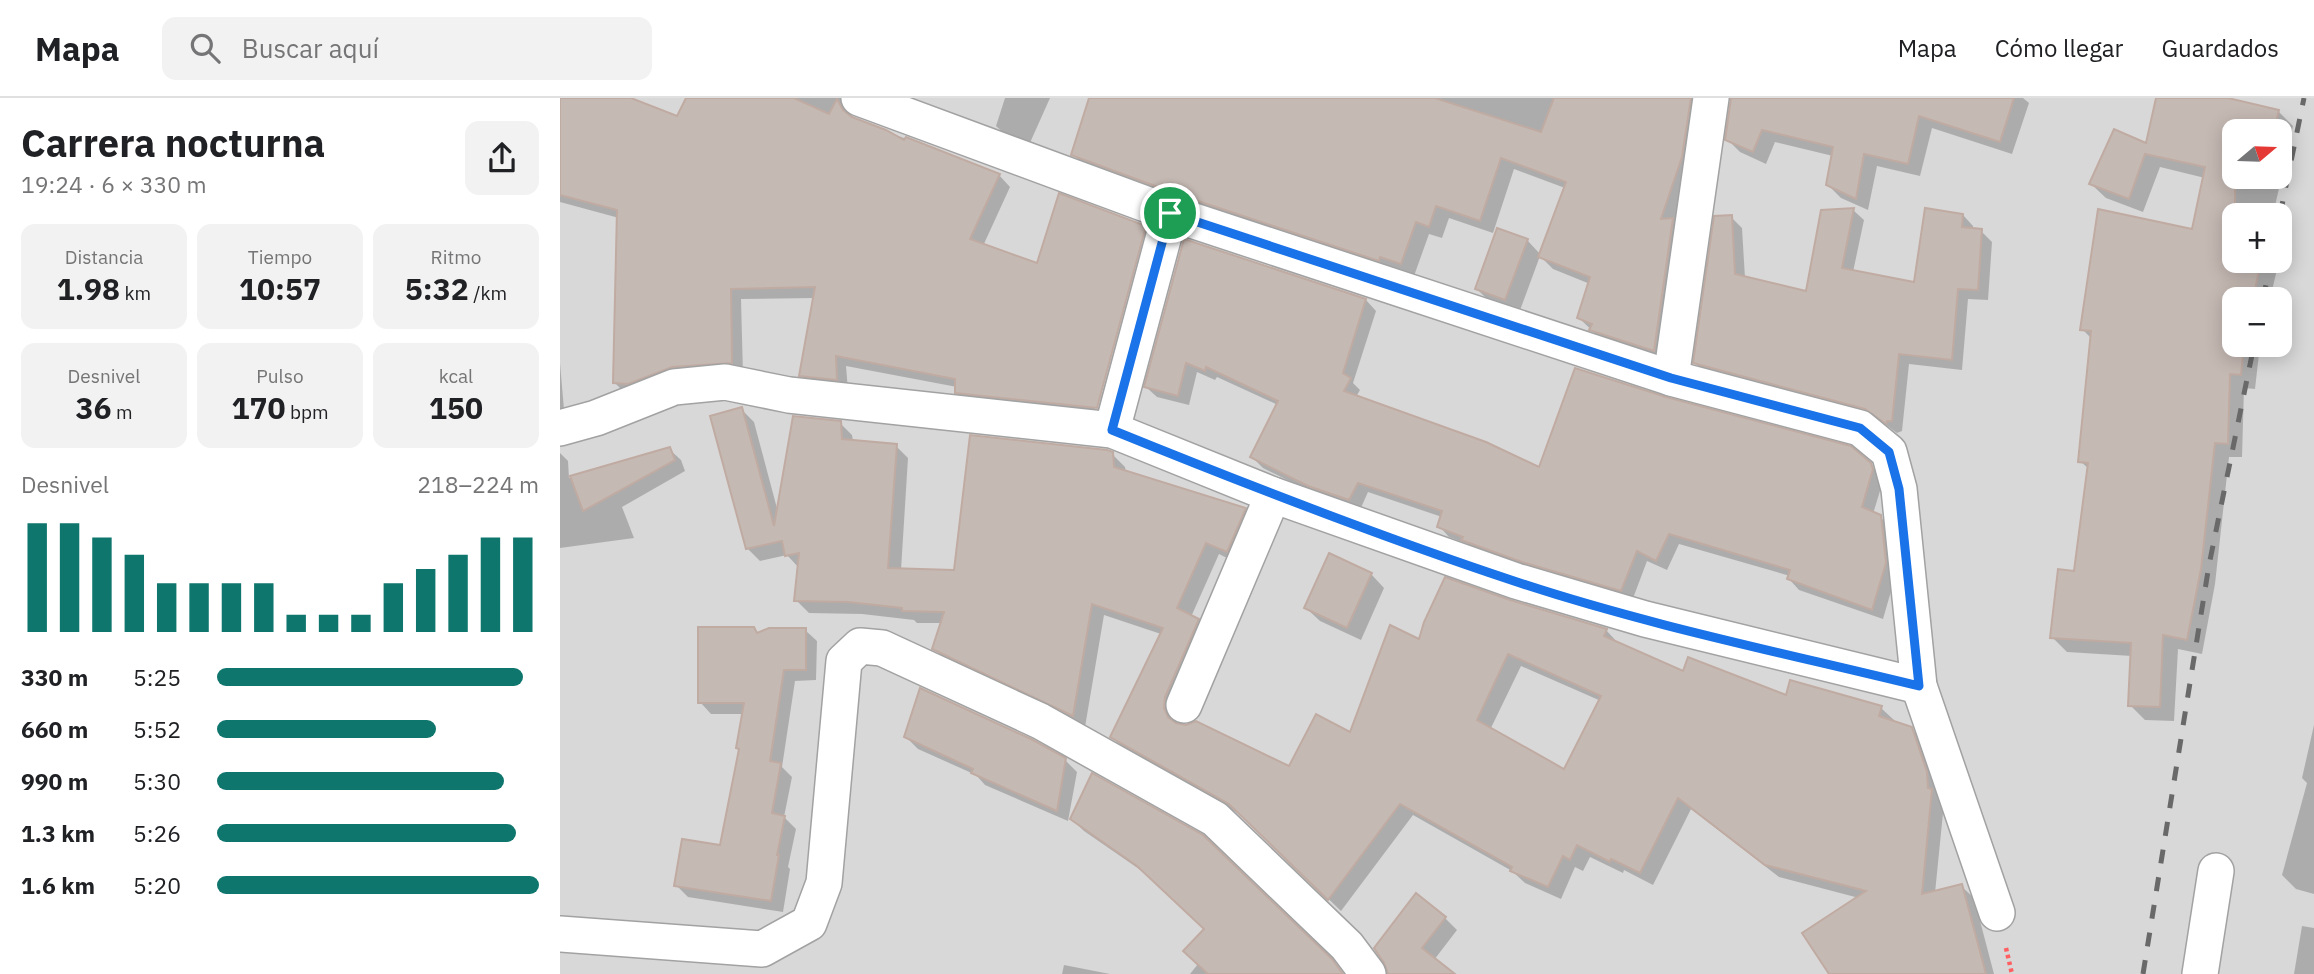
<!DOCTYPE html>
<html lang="es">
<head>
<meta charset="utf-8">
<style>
  body { margin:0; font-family:"IBM Plex Sans",sans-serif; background:#f2f2f2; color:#202124; height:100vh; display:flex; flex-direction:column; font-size:26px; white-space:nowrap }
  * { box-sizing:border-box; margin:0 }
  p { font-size:23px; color:#757577 }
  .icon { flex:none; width:38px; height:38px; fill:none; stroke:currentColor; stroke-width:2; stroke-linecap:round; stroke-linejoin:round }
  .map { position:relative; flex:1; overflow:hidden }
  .panel { display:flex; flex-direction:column; background:#fff; width:560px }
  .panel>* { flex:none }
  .needle { width:46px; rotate:71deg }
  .tools { position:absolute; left:1662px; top:21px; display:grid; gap:14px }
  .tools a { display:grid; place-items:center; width:70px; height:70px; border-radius:14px; background:#fff; box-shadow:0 4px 18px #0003; font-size:35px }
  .pin { position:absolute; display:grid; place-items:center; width:60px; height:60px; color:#fff; margin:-30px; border:4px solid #fff; border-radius:50%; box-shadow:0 2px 7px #0007 }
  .round { display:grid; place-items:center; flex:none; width:74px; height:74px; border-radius:14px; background:#f2f2f2 }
  .headline { display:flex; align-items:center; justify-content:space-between; height:119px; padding:0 21px }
  h1 { font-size:38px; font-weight:800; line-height:52px }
  .metrics { display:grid; grid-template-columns:repeat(3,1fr); gap:10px; height:119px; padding:7px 21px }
  .metrics div { display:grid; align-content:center; border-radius:14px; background:#f2f2f2; text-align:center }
  .metrics b { font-size:30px; font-weight:800 }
  .metrics small { font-size:19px; font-weight:400 }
  .metrics p { font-size:19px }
  .chart { height:196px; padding:14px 21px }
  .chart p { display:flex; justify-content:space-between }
  .chart svg { width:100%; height:126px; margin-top:7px; stroke:#0f766e; stroke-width:6 }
  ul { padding:0 21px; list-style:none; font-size:23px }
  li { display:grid; grid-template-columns:112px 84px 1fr; align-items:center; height:52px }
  li i { height:18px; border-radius:9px; background:#0f766e }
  header { display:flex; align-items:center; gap:42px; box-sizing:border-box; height:98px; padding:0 35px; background:#fff; border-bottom:2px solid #e0e0e0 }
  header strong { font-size:33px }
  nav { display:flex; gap:38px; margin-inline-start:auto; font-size:24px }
  .search { width:490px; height:63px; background:#f2f2f2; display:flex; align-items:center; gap:18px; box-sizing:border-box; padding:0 24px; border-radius:14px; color:#757577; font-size:26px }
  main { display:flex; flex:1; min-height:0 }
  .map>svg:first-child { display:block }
</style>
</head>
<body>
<header>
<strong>Mapa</strong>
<div class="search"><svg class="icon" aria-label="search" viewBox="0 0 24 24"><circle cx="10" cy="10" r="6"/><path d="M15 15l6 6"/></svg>Buscar aquí</div>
<nav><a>Mapa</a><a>Cómo llegar</a><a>Guardados</a></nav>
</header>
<main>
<section class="panel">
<div class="headline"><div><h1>Carrera nocturna</h1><p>19:24 · 6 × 330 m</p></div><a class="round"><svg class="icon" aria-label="share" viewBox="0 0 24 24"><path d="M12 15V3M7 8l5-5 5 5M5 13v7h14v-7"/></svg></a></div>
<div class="metrics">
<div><p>Distancia</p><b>1.98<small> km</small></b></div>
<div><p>Tiempo</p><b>10:57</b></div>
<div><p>Ritmo</p><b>5:32<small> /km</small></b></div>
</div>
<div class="metrics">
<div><p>Desnivel</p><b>36<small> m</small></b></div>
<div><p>Pulso</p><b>170<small> bpm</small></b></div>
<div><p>kcal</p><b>150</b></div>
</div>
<div class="chart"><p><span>Desnivel</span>218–224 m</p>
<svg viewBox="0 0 160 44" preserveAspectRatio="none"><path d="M5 44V6M15 44V6M25 44V11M35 44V17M45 44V27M55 44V27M65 44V27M75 44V27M85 44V38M95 44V38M105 44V38M115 44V27M125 44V22M135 44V17M145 44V11M155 44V11"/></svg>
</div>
<ul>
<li><b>330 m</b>5:25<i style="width:95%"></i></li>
<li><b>660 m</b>5:52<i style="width:68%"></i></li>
<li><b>990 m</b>5:30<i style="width:89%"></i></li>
<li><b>1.3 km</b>5:26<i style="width:93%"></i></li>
<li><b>1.6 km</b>5:20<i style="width:100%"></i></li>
</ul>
</section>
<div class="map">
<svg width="1754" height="876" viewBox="0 0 1754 876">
  <rect width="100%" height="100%" fill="#eee7e0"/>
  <path fill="#d9d8d8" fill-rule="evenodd" d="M 0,0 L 1754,0 L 1754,876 L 0,876 ZM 1675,33 L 1720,33 L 1720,79 L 1675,79 ZM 1675,117 L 1720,117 L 1720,163 L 1675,163 ZM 1675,201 L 1720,201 L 1720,247 L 1675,247 Z"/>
  <g fill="#0003" fill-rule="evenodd">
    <path d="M 0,0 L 67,0 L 118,21 L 128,0 L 294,0 L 291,5 L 292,21 L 415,66 L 439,77 L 450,89 L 423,148 L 478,168 L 585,129 L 596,140 L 548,321 L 408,305 L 396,294 L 397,289 L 286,268 L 288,292 L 253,289 L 241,277 L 254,200 L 181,201 L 183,276 L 66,296 L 55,285 L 59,120 L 0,104 ZM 583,133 L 586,133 L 536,319 L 533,318 Z"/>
    <polygon points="445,0 490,0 469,47 448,39 436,28"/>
    <polygon points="531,0 1148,0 1107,265 1044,244 1019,220 1030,186 993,171 980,158 959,215 930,204 917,191 967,142 981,157 1005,90 954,71 933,135 889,120 882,140 869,136 854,178 526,69 513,56"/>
    <polygon points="1172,0 1463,0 1469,5 1452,56 1372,30 1360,78 1317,68 1308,112 1281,100 1268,87 1273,58 1215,44 1206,66 1180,54 1167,41"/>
    <path d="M 1598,0 L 1660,0 L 1718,13 L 1733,28 L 1713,117 L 1675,117 L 1675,163 L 1719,163 L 1710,201 L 1675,201 L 1675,247 L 1700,247 L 1695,291 L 1684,290 L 1682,359 L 1669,359 L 1655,486 L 1642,556 L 1618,551 L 1614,623 L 1585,622 L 1570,607 L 1572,558 L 1507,554 L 1492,539 L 1515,475 L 1529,371 L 1520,363 L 1532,241 L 1522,231 L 1633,133 L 1645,80 L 1600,69 L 1583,114 L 1546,100 L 1531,86 L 1588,47 ZM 1675,33 L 1720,33 L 1720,79 L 1675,79 Z"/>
    <polygon points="1293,112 1304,122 1293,174 1355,186 1403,117 1413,128 1413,132 1421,133 1432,144 1428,202 1408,201 1402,272 1349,266 1342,333 1337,335 1318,321 1146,275 1135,265 1171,119 1182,130 1185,180 1247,195"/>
    <polygon points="625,143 806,202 816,213 793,285 800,292 796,299 980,371 1310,367 1321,378 1323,383 1313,416 1320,419 1332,430 1336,476 1323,521 1239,492 1229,481 1230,478 1119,446 1107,472 1087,463 1072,503 914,453 908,446 889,439 879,428 882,419 808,394 800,412 760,398 703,370 692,359 718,307 657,279 655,282 637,274 629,307 597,299 586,289"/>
    <polygon points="0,265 5,323 0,325"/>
    <path d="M 181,311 L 194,324 L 218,414 L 280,325 L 292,337 L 293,343 L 336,348 L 348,360 L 341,472 L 396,474 L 552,356 L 565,369 L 566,375 L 685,412 L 697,424 L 679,466 L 659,456 L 631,519 L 650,535 L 617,612 L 616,624 L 617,627 L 730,670 L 791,636 L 860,544 L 950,504 L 1046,532 L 1058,545 L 1124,576 L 1227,600 L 1321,610 L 1334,622 L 1333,624 L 1351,631 L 1364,644 L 1384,705 L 1375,795 L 1401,788 L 1414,800 L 1434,876 L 1271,876 L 1299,800 L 1219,779 L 1131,711 L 1093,787 L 1064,772 L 1063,775 L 1030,759 L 1023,773 L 1015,769 L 1001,801 L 965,785 L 952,773 L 853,717 L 781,813 L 683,718 L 564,651 L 552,639 L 601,536 L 544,517 L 525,629 L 386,563 L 374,550 L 382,525 L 357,525 L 354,522 L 302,516 L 249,515 L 236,502 L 239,470 L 227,457 L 200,463 L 187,450 ZM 961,568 L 1041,603 L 1005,674 L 930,632 Z"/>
    <polygon points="109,351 121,362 125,373 62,409 74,440 0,450 0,355 8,363 9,380"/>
    <polygon points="811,476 824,490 801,542 760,523 746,510"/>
    <polygon points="194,531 198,536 245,532 257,543 256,582 235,583 222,669 232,679 224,719 236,731 228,769 230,771 223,814 128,799 116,787 161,749 181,652 184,616 151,616 140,604"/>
    <polygon points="1754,627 1754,796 1736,791 1722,777 1747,685 1742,680"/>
    <polygon points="346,639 505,662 517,674 508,723 425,687 416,677 358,651"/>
    <polygon points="512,721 642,739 784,876 630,876 638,866 647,831 592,780 524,733"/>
    <polygon points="885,820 897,832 874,862 892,876 829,876"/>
    <polygon points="1742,828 1754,830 1754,876 1734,876"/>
    <polygon points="504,867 550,876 502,876"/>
  </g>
  <g fill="#c5b9b3" stroke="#c0aba2" stroke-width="2" fill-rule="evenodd">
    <polygon points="0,0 71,0 117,18 126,0 234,0 269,16 277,1 283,12 292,19 326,32 344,42 346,39 440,76 410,141 477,165 499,95 586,128 537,310 395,295 395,281 276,258 277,282 239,278 255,189 171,191 172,265 112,269 68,286 53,285 57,112 0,97"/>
    <polygon points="529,0 875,0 981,34 994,0 1131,0 1122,59 1101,121 1113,120 1094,253 1029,232 1032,226 1017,220 1030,179 978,159 1006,84 941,60 920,123 876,108 869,129 856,124 841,166 820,159 819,163 617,96 511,57"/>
    <polygon points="1171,0 1454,0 1440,44 1359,18 1348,66 1304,56 1296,101 1266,87 1273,49 1202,32 1193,54 1165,42"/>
    <polygon points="1596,0 1668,0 1719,12 1714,33 1675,33 1675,163 1701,163 1693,201 1675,201 1675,247 1684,247 1681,277 1670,276 1668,346 1655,345 1641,471 1627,542 1603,537 1600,609 1568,608 1571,545 1490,540 1498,471 1514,473 1528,365 1518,364 1531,233 1520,232 1538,111 1632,131 1645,69 1585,56 1569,101 1529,86 1554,31 1586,45"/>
    <polygon points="1294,110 1282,170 1354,184 1365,110 1403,116 1402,129 1422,131 1418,192 1398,191 1392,262 1339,256 1332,323 1327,323 1326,326 1305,311 1133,265 1154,118 1172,117 1175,176 1246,193 1261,112"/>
    <polygon points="937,130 968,141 945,202 915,191"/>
    <polygon points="624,141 806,201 783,275 791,280 784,293 926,344 979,369 1015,270 1106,299 1291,348 1311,365 1313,371 1302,409 1321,417 1326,465 1312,512 1227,481 1230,472 1109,436 1096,463 1077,453 1061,493 962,464 901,442 903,439 877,429 882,413 798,385 789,402 748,388 690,359 718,303 646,269 645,273 626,265 618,298 584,289"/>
    <path d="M 182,309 L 214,428 L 233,318 L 281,323 L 282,341 L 337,346 L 328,470 L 394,472 L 410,337 L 547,352 L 553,354 L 554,369 L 686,410 L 667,454 L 646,445 L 617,510 L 639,521 L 605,599 L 604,610 L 608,619 L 616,625 L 626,627 L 636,623 L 729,668 L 756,616 L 790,634 L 830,527 L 859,541 L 864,524 L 885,479 L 950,502 L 1047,531 L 1044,538 L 1123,573 L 1128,559 L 1226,597 L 1230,582 L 1322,608 L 1319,618 L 1352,629 L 1367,674 L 1368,690 L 1372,691 L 1362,796 L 1402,786 L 1426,876 L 1269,876 L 1242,835 L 1306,793 L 1205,767 L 1118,700 L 1080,775 L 1051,761 L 1050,764 L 1017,747 L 1010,762 L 1003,758 L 988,789 L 950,773 L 952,769 L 840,706 L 768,802 L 669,706 L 550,639 L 603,530 L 532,506 L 513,618 L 372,551 L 384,514 L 342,513 L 342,510 L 288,504 L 234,503 L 239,455 L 225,458 L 222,443 L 186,451 L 150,318 ZM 948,556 L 1041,598 L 1004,671 L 917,622 Z"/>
    <polygon points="110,349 115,362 23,413 10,378"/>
    <polygon points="769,455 812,475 787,530 744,510"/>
    <polygon points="138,529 194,529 197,535 209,530 246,530 246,572 224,572 210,663 221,665 212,715 225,718 217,757 219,757 211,803 114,788 122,741 160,747 179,651 176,650 184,605 138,605"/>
    <polygon points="360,590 471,641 506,660 497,713 411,675 413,671 344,639"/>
    <polygon points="532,675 643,737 772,861 783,876 648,876 623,853 644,831 577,768 510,721"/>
    <polygon points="856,795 886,819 862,850 895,876 828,876 824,865 814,850"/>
  </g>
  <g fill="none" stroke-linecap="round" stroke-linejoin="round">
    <defs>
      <g id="street">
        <polyline points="299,0 610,115 1111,280 1300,330 1329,354 1339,391 1359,588 1437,815"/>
        <polyline points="1111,280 1151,0"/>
        <polyline points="0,330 36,320 114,289 165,284 229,297 552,332 713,397 956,483 1085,521 1359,588"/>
        <polyline points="552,332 610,115"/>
        <polyline points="624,607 713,397"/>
        <polyline points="0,836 202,851 249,825 264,785 284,563 300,548 322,550 480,623 655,721 787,848 808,876"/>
        <polyline points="1640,876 1656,773"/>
      </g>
    </defs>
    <use href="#street" stroke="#a2a2a2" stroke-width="38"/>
    <polyline stroke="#ff5f61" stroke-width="4.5" stroke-dasharray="3.5 3.5" stroke-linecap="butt" points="1446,850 1452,876"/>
    <use href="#street" stroke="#fff" stroke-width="35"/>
    <g stroke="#696969" stroke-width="5" stroke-dasharray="14 14" stroke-linecap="butt">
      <polyline points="1720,117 1744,0"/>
      <polyline points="1703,201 1711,163"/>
      <polyline points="1583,876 1649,467 1694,247"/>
    </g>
  </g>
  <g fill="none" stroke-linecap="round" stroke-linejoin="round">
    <defs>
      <path id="route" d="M 610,115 L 1111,280 L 1300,330 L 1329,354 L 1339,391 L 1359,588 C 1224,555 1086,527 954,483 C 818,438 685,386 552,332 Z"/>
    </defs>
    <use href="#route" stroke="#fff" stroke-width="14"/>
    <use href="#route" stroke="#1a73e8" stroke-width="9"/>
  </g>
</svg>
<div class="tools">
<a><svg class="needle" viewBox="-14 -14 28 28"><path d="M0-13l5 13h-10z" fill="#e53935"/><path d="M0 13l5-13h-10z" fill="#757577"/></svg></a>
<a>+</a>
<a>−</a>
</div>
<div class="pin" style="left:610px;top:115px;background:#1e9e55"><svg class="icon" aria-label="arrive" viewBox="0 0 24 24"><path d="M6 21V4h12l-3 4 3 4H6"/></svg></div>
</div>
</main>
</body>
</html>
